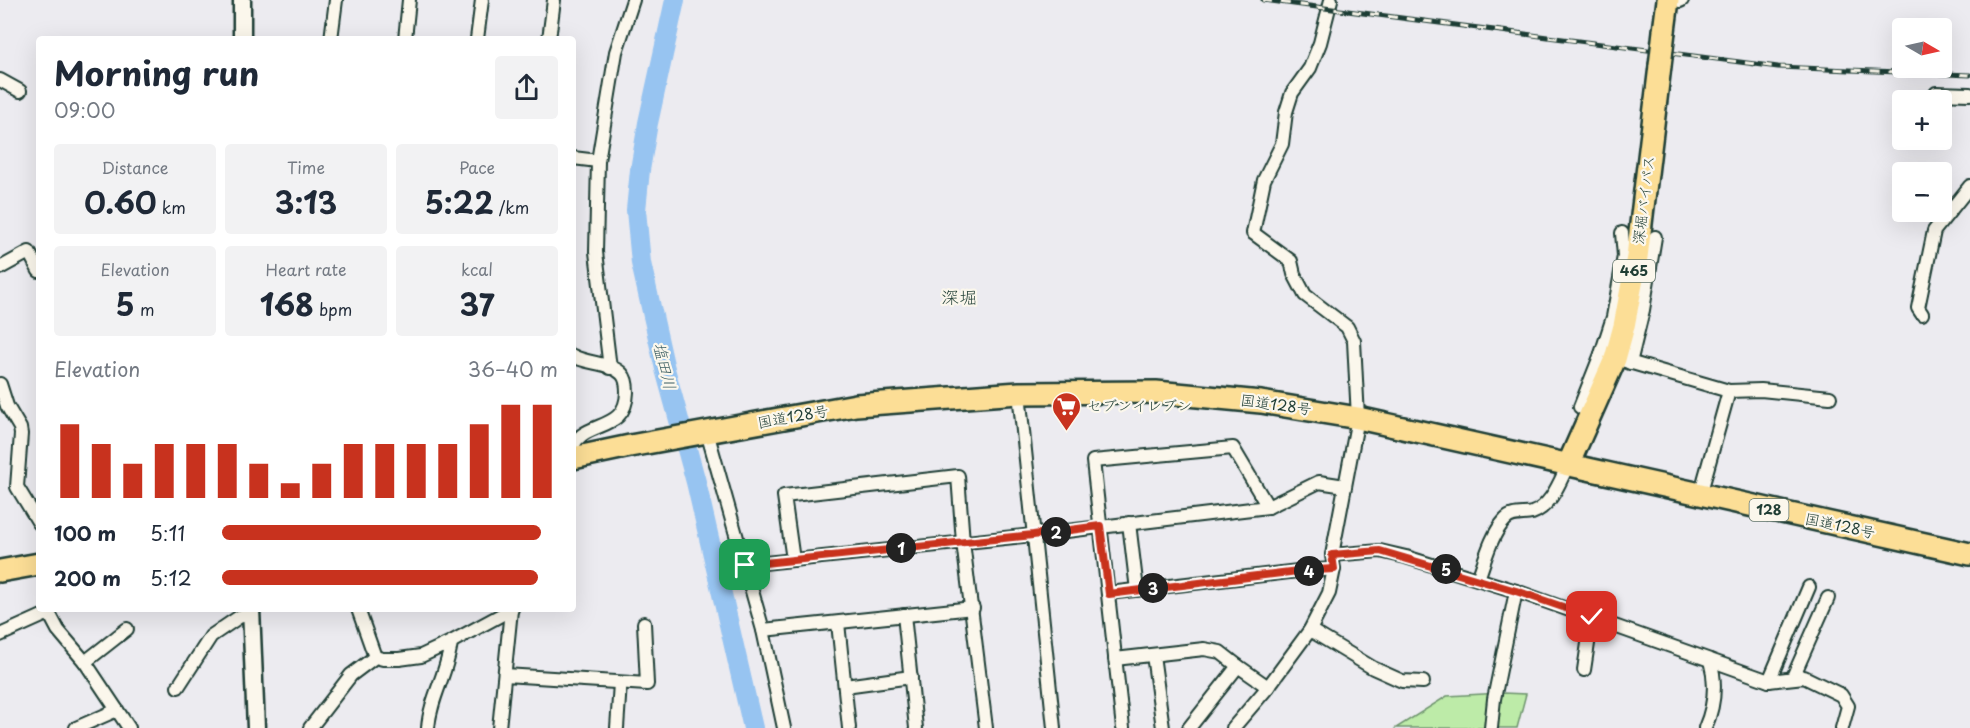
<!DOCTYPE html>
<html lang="en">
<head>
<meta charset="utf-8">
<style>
  body { margin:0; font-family:"Playpen Sans","Klee One",sans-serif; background:#f2f2f3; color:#1f2937; height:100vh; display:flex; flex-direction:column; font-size:22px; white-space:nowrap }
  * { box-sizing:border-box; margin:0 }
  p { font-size:20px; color:#747a83 }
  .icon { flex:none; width:33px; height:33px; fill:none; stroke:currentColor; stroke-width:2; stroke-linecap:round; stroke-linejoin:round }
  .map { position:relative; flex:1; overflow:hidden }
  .panel { position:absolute; left:36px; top:36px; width:540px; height:576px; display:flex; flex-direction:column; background:#fff; border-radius:6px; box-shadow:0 6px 24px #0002 }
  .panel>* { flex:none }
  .needle { width:39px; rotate:99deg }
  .buttons { position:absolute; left:1892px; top:18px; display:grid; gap:12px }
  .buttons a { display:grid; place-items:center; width:60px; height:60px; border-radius:6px; background:#fff; box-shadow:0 6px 24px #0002; font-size:30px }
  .pin { position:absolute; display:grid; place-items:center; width:51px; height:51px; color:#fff; margin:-26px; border-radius:12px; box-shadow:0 3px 9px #0006 }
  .km { position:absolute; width:30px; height:30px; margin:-15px; border-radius:50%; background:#222; color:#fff; font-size:16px; line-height:30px; text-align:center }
  .round { display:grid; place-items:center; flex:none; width:63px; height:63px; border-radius:6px; background:#f2f2f3 }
  .head { display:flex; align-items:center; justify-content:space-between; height:102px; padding:0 18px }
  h1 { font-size:33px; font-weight:700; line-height:45px }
  .metrics { display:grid; grid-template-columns:repeat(3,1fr); gap:9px; height:102px; padding:6px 18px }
  .metrics div { display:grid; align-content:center; border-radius:6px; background:#f2f2f3; text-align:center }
  .metrics b { font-size:30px; font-weight:700 }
  .metrics small { font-size:16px; font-weight:400 }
  .metrics p { font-size:16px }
  .chart { height:168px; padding:12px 18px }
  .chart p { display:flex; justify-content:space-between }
  .chart svg { width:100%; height:108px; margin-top:6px; stroke:#c8321e; stroke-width:6 }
  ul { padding:0 18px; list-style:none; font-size:20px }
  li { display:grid; grid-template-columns:96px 72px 1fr; align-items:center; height:45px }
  li i { height:15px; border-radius:8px; background:#c8321e }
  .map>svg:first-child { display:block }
</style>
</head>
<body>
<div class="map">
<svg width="1970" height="728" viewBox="0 0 1970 728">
  <rect width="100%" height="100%" fill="#ecebf0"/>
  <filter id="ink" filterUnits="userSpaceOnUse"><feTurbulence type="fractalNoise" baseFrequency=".0167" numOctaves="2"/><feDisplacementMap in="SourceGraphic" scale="12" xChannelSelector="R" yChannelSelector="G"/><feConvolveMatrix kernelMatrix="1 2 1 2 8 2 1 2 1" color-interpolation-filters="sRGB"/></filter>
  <g filter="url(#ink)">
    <polygon fill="#bdeba8" stroke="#6e946e" stroke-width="1.5" points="1502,693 1526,694 1517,728 1396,728 1447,696"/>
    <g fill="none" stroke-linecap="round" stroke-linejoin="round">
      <polyline stroke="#97c4f1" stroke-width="20" points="675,0 648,123 640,170 636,210 641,263 665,369 696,482 753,728"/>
      <defs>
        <g id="street">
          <polyline points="1680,1 1682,0"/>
          <polyline points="331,39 336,0"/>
          <polyline points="405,39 409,0"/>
          <polyline points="477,39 482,0"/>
          <polyline points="549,39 554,0"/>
          <polyline points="0,80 20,91"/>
          <polyline points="1936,93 1970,94"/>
          <polyline points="573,158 598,161"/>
          <polyline points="0,268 29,252 39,271"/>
          <polyline points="1922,314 1918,308 1934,231 1970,186"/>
          <polyline points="1601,354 1729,391 1761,390 1830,397"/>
          <path d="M 573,356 C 587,364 611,362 622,374 C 626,378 627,387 627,392 C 626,425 601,422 582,435 C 578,438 575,442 573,446"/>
          <polyline points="1630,363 1643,310 1655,237"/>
          <polyline points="610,368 596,252 598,161 616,52 633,0"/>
          <polyline points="0,384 7,406 20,428 21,434 17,487 39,523"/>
          <polyline points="1019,393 1054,728"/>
          <polyline points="1591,414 1580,407 1601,354 1613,317 1624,256 1622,233"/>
          <polyline points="707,432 763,630 784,728"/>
          <polyline points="1700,495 1729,391"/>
          <polyline points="1129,523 1137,590"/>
          <polyline points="1332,555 1380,551 1406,557 1516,591 1769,681 1804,677 1841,695 1848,706 1842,728"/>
          <polyline points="793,560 784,496 958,476 963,542 986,728"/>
          <polyline points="745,565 1033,535 1268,507 1319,482 1345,486"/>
          <path d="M 1478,579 C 1485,560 1491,535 1505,520 C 1512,512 1523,515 1532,513 C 1551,507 1560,481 1568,465"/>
          <polyline points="1109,593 1298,571 1334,569"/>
          <polyline points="50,609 49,613 58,630 85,662 129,728"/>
          <polyline points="358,609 375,657"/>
          <polyline points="904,615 916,728"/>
          <polyline points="838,623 849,728"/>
          <polyline points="763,630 973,608"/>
          <polyline points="1310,630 1373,668 1402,681 1423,682"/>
          <polyline points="0,635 49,613"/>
          <polyline points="1153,655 1163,728"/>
          <polyline points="1115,659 1204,649 1220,652 1238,666"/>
          <polyline points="85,662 127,629"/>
          <polyline points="1584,670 1592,617"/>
          <polyline points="505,675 647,684 644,623"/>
          <polyline points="1793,677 1828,598"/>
          <polyline points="1769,681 1809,587"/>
          <polyline points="845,686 911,677"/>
          <polyline points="178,687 211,636 239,617 251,613"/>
          <polyline points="76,728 117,710"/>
          <polyline points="310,728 351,675 375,657 383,659 399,659 421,656 451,642 512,609"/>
          <path d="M 428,728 C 430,698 448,672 451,642"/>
          <polyline points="499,728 511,610"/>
          <polyline points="617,728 620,683"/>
          <polyline points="1123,728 1093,461 1233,448 1268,507"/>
          <polyline points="1189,728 1238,666 1268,687"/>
          <polyline points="1233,728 1268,687 1310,630 1329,593 1334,569 1332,555 1358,418 1354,341 1347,327 1305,295 1294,274 1291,261 1253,233 1264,180 1282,144 1286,112 1292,93 1310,68 1320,43 1331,0"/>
          <polyline points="1491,728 1494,699 1516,591"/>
          <path d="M 1705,728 C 1715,705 1717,684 1710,660"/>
        </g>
        <g id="secondary">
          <polyline points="242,0 242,39"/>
          <polyline points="251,609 256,728"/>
        </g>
        <g id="highway">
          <polyline points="1664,31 1668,0"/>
          <polyline points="573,458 630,446 856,405 1019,393 1156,392 1261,402 1358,418 1970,554"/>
          <polyline points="1568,465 1615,359 1624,326 1637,257 1660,66"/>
          <polyline points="0,571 39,564"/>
        </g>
      </defs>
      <use href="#street" stroke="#1f3d34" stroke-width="16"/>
      <use href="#secondary" stroke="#1f3d34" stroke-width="21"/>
      <use href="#highway" stroke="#1f3d34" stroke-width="26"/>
      <use href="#street" stroke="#fbf7ec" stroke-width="12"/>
      <use href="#secondary" stroke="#fbf7ec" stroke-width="16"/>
      <use href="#highway" stroke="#fcde96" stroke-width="21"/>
      <defs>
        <polyline id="rail" points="1263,0 1778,67 1970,75"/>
      </defs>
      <use href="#rail" stroke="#1f3d34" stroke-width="5"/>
      <use href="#rail" stroke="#fbf7ec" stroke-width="3" stroke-dasharray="9" stroke-linecap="butt"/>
      <defs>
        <polyline id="highway-bridge" points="1660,66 1664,31"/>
      </defs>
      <use href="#highway-bridge" stroke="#1f3d34" stroke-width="26" stroke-linecap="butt"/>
      <use href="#highway-bridge" stroke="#fcde96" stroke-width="21"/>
    </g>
  </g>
  <g fill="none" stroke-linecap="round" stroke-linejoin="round" filter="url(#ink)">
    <defs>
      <polyline id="route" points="745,565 1033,535 1100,526 1109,594 1298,571 1334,569 1332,555 1380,551 1516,591 1592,617"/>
    </defs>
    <use href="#route" stroke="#fff" stroke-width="12"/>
    <use href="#route" stroke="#c8321e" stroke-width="8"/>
  </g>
  <defs>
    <symbol id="supermarket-pin" viewBox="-11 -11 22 30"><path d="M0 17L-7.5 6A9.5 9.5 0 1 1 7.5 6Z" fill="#c8321e" stroke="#fbf7ec"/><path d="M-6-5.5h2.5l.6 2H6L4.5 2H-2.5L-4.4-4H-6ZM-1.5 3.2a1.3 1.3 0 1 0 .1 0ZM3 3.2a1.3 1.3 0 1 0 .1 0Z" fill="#fff"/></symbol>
  </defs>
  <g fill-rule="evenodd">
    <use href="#supermarket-pin" x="1050" y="390" width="33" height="45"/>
  </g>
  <g text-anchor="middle" stroke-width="4.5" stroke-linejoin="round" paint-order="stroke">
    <g fill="#fbf7ec" stroke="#61756b" stroke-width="1.5">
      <rect x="1613" y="260" width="42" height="22" rx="4.5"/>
      <rect x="1749.5" y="499" width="39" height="22" rx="4.5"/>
    </g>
    <g font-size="14" font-weight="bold" fill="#1f3d34">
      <text x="1634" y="276">465</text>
      <text x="1769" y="515">128</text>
    </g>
    <g font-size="15" fill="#1f3d34" stroke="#fbf7ec">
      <text transform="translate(1644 200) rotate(-83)" y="5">深堀バイパス</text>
      <text transform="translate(1276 405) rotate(8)" y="5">国道128号</text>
      <text transform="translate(793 417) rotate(-10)" y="5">国道128号</text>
      <text transform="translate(1840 526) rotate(12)" y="5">国道128号</text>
    </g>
    <g font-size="15" fill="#1f3d34" stroke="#fbf7ec" text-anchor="start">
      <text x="1087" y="411">セブンイレブン</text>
    </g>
    <g font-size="16" font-style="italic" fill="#3d5f63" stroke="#fbf7ec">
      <text transform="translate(665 366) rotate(76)" y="6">塩田川</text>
    </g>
    <g font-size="18" fill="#1f3d34" stroke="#fbf7ec">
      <text x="959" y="304">深堀</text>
    </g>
  </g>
</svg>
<div class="buttons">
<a><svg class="needle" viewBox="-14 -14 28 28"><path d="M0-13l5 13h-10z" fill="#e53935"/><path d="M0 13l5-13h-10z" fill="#747a83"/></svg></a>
<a>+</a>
<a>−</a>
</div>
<div class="pin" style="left:745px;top:565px;background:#1e9e55"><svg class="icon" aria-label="arrive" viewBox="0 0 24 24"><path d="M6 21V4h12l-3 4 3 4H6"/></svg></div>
<div class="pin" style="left:1592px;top:617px;background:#d93025"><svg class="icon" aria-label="check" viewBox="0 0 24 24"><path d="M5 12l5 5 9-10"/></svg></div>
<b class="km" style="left:901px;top:548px">1</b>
<b class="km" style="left:1056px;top:532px">2</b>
<b class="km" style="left:1153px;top:588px">3</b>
<b class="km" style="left:1309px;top:571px">4</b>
<b class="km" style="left:1446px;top:569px">5</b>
<section class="panel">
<div class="head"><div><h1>Morning run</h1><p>09:00</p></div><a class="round"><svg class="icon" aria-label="share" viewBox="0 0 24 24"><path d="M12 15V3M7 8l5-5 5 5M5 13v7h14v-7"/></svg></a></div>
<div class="metrics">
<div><p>Distance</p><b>0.60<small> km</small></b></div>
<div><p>Time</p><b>3:13</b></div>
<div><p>Pace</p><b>5:22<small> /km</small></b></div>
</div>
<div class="metrics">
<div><p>Elevation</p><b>5<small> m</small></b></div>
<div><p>Heart rate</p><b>168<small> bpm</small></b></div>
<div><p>kcal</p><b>37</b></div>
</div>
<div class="chart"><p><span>Elevation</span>36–40 m</p>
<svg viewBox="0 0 160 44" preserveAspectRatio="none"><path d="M5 44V14M15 44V22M25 44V30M35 44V22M45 44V22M55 44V22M65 44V30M75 44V38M85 44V30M95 44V22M105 44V22M115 44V22M125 44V22M135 44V14M145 44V6M155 44V6"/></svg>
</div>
<ul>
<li><b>100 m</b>5:11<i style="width:95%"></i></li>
<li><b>200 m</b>5:12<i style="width:94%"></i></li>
</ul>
</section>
</div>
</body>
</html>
